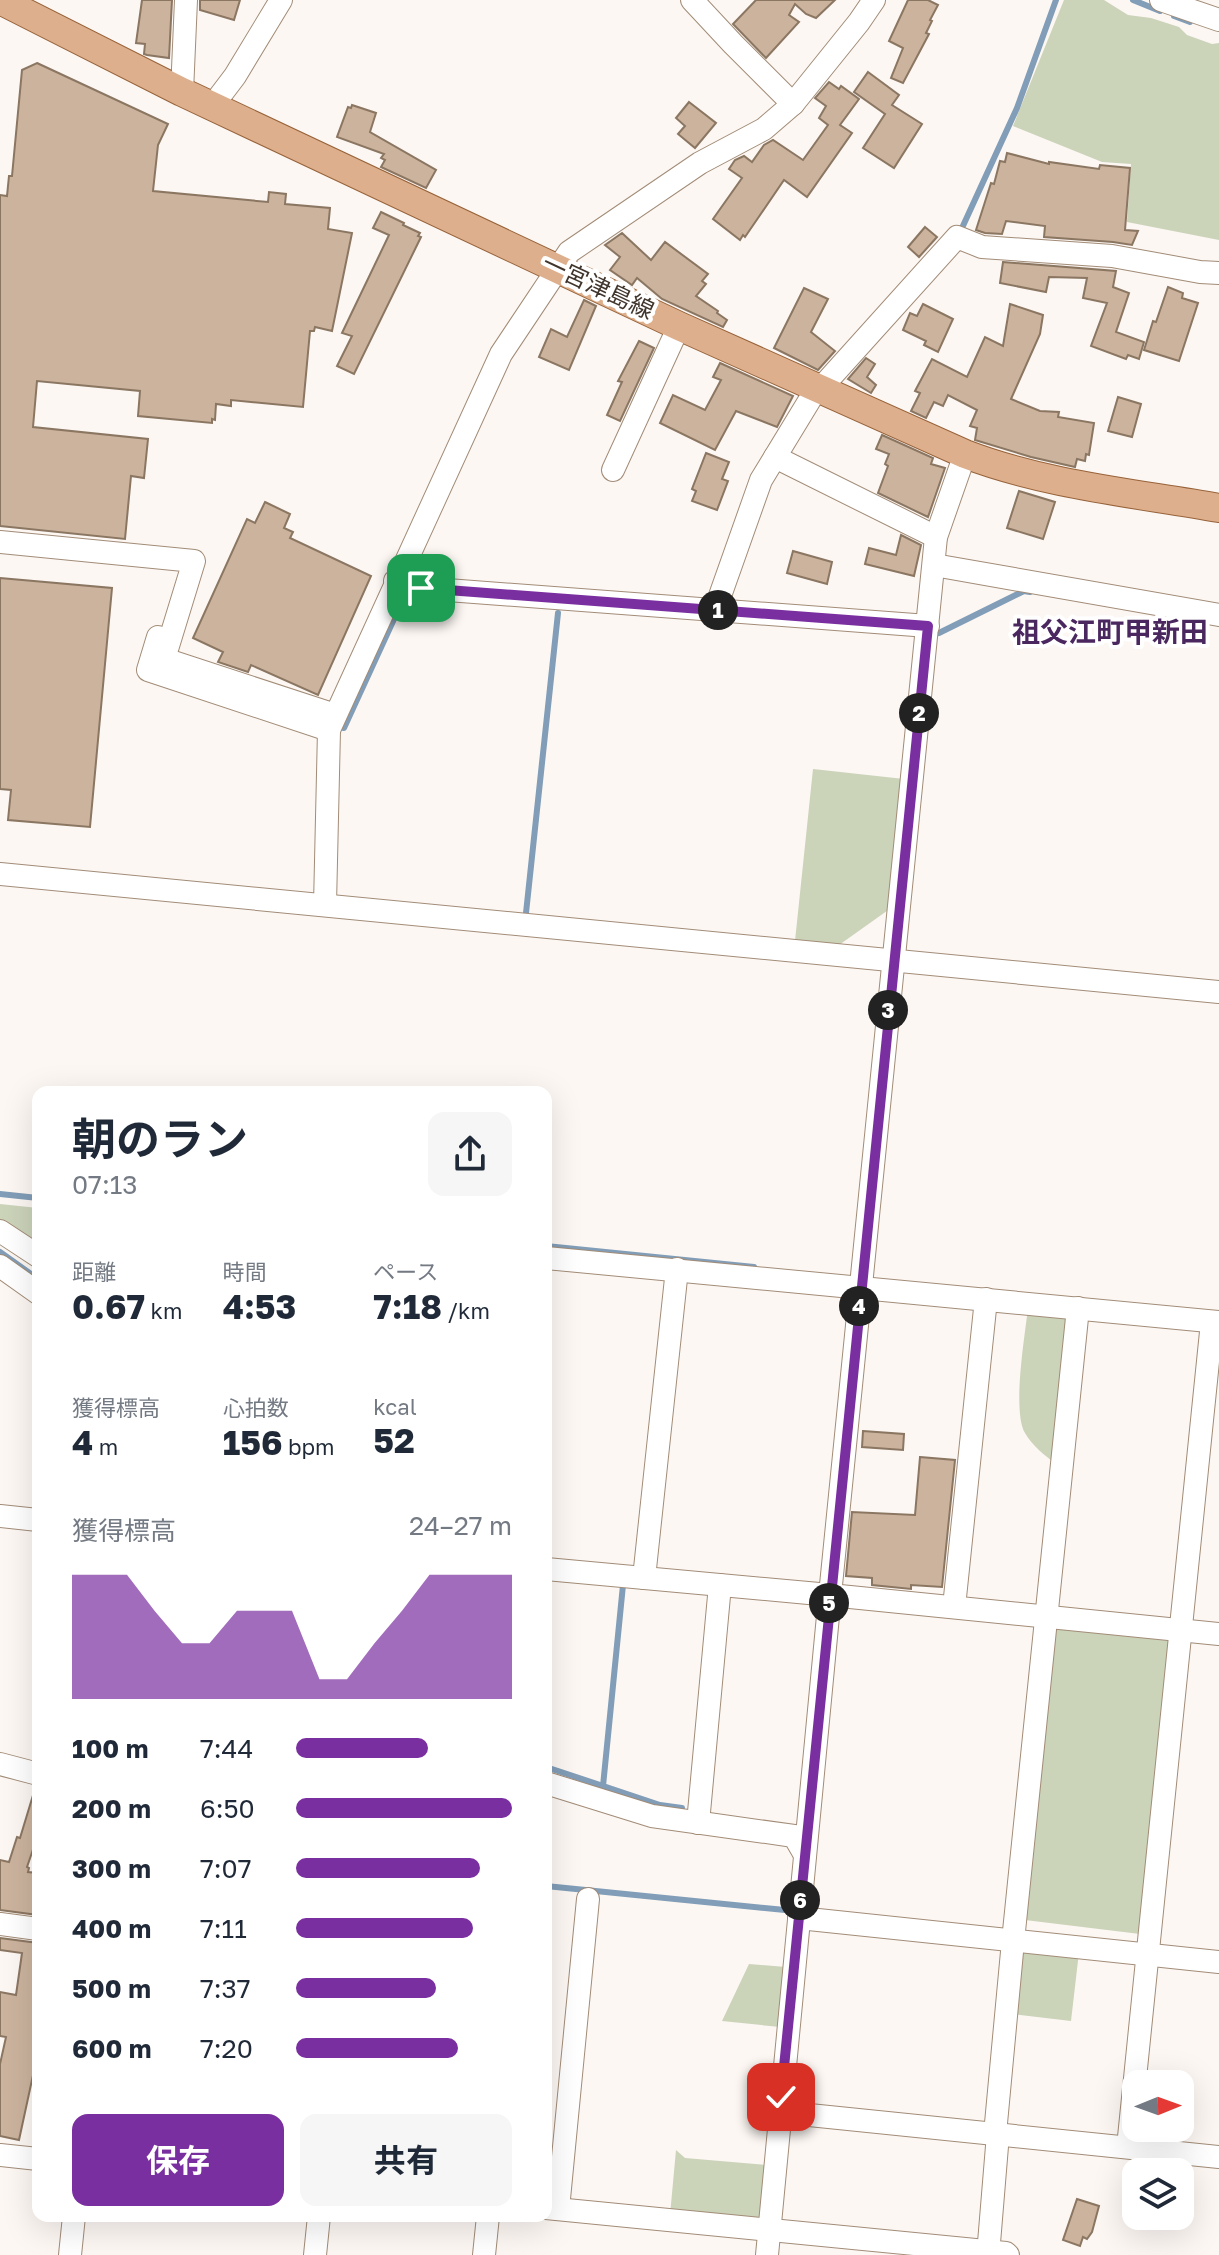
<!DOCTYPE html>
<html lang="ja">
<head>
<meta charset="utf-8">
<style>
  body { margin:0; font-family:"Golos Text","Noto Sans JP",sans-serif; background:#f6f6f7; color:#1f2937; height:100vh; display:flex; flex-direction:column; font-size:30px; white-space:nowrap }
  * { box-sizing:border-box; margin:0 }
  p { font-size:26px; color:#747a83 }
  .icon { flex:none; width:44px; height:44px; fill:none; stroke:currentColor; stroke-width:2; stroke-linecap:round; stroke-linejoin:round }
  .map { position:relative; flex:1; overflow:hidden }
  .side { position:absolute; left:32px; top:1086px; width:520px; height:1136px; display:flex; flex-direction:column; background:#fff; border-radius:16px; box-shadow:0 8px 32px #0002 }
  .side>* { flex:none }
  .needle { width:52px; rotate:89deg }
  .tools { position:absolute; left:1122px; top:2070px; display:grid; gap:16px }
  .tools a { display:grid; place-items:center; width:72px; height:72px; border-radius:16px; background:#fff; box-shadow:0 8px 32px #0002; font-size:40px }
  .pin { position:absolute; display:grid; place-items:center; width:68px; height:68px; color:#fff; margin:-34px; border-radius:16px; box-shadow:0 4px 12px #0006 }
  .km { position:absolute; width:40px; height:40px; margin:-20px; border-radius:50%; background:#222; color:#fff; font-size:22px; line-height:40px; text-align:center }
  .round { display:grid; place-items:center; flex:none; width:84px; height:84px; border-radius:16px; background:#f6f6f7 }
  .headline { display:flex; align-items:center; justify-content:space-between; height:136px; padding:0 40px }
  h1 { font-size:44px; font-weight:700; line-height:60px }
  .metrics { display:grid; grid-template-columns:repeat(3,1fr); gap:12px; height:136px; padding:8px 40px }
  .metrics div { display:grid; align-content:center }
  .metrics b { font-size:34px; font-weight:700 }
  .metrics small { font-size:22px; font-weight:400 }
  .metrics p { font-size:22px }
  .chart { height:224px; padding:16px 40px }
  .chart p { display:flex; justify-content:space-between }
  .chart svg { width:100%; height:144px; margin-top:8px; fill:#7a2fa0; opacity:.7 }
  .cta { display:flex; gap:16px; margin-top:auto; padding:16px 40px }
  .cta a { flex:1; height:92px; border-radius:16px; background:#7a2fa0; color:#fff; font-size:32px; font-weight:700; line-height:92px; text-align:center }
  .cta a+a { background:#f6f6f7; color:#1f2937 }
  ul { padding:0 40px; list-style:none; font-size:26px }
  li { display:grid; grid-template-columns:128px 96px 1fr; align-items:center; height:60px }
  li i { height:20px; border-radius:10px; background:#7a2fa0 }
  .map>svg:first-child { display:block }
</style>
</head>
<body>
<div class="map">
<svg width="1219" height="2255" viewBox="0 0 1219 2255">
  <rect width="100%" height="100%" fill="#fcf7f3"/>
  <g fill="#cbd3b9">
    <polygon points="1064,0 1104,0 1128,15 1151,18 1179,27 1187,35 1212,44 1219,43 1219,240 1127,222 1131,164 1102,162 1013,126"/>
    <polygon points="813,769 904,779 891,908 839,945 795,941"/>
    <polygon points="0,1204 38,1208 38,1249 0,1224"/>
    <path d="M 1028,1308 L 1067,1312 L 1056,1464 C 1044,1455 1032,1445 1025,1433 C 1012,1411 1025,1335 1028,1308 Z"/>
    <polygon points="1052,1628 1172,1637 1140,1934 1025,1920"/>
    <polygon points="1018,1948 1079,1952 1071,2021 1011,2014"/>
    <polygon points="749,1964 786,1967 780,2027 722,2021"/>
    <polygon points="676,2150 685,2158 766,2165 761,2215 750,2223 670,2215"/>
  </g>
  <g fill="none" stroke-linecap="round" stroke-linejoin="round">
    <g stroke="#819db7" stroke-width="6">
      <polyline points="1133,0 1160,11"/>
      <polyline points="1174,16 1190,22"/>
      <polyline points="962,228 1017,108 1056,0"/>
      <polyline points="939,633 1024,591 1030,592"/>
      <polyline points="339,727 344,728 406,593 409,593"/>
      <polyline points="526,913 558,613"/>
      <polyline points="0,1194 38,1198"/>
      <polyline points="546,1246 754,1267"/>
      <polyline points="0,1252 38,1279"/>
      <polyline points="546,1767 660,1805 682,1808"/>
      <polyline points="603,1786 623,1585"/>
      <polyline points="546,1886 785,1910"/>
    </g>
  </g>
  <g fill="#cbb39e" stroke="#8b7662" stroke-width="2">
    <polygon points="142,0 172,0 169,58 147,55 144,54 145,44 136,43"/>
    <polygon points="200,0 240,0 234,20 200,10"/>
    <polygon points="756,0 835,0 816,18 806,14 795,4 789,15 799,22 766,58 733,24"/>
    <polygon points="908,0 928,0 938,5 930,20 932,21 926,33 929,34 903,83 891,78 903,48 889,41"/>
    <polygon points="37,63 168,124 158,145 153,191 268,202 269,192 286,194 285,204 330,208 328,229 352,233 332,331 315,327 314,331 310,331 303,407 231,400 231,406 216,404 215,420 212,419 212,423 138,416 140,391 37,381 33,427 148,439 144,478 131,476 125,539 0,526 0,195 7,196 9,176 12,176 22,70"/>
    <polygon points="868,72 899,95 892,105 922,124 894,168 863,148 885,114 854,92"/>
    <polygon points="829,82 839,89 841,86 859,99 840,125 852,133 807,197 784,180 745,237 743,235 740,240 713,219 742,178 729,169 735,160 744,156 752,162 764,145 773,140 803,160 828,125 819,118 826,106 815,98"/>
    <polygon points="689,102 716,123 695,148 678,134 685,126 676,118"/>
    <polygon points="352,105 376,113 370,132 436,170 426,188 381,167 385,160 381,158 384,154 337,137 348,107 351,108"/>
    <polygon points="1007,153 1049,164 1049,162 1099,169 1100,165 1130,168 1125,230 1138,231 1132,245 1113,242 1044,237 1045,226 1006,221 1002,234 985,233 976,230 991,183 994,184 1000,161 1005,162"/>
    <polygon points="381,212 404,223 403,225 420,233 418,236 421,237 354,374 337,366 352,336 342,333 389,235 373,228"/>
    <polygon points="925,227 937,237 919,257 908,247"/>
    <polygon points="622,233 651,260 665,242 708,274 702,281 706,284 696,296 718,311 717,313 727,320 723,327 662,299 637,278 632,285 610,270 620,257 605,245"/>
    <polygon points="1003,262 1116,271 1113,287 1129,293 1116,332 1144,342 1139,359 1128,355 1126,359 1091,346 1107,303 1083,298 1087,278 1049,277 1046,292 1000,283"/>
    <polygon points="1168,287 1183,293 1182,298 1198,303 1179,361 1144,350 1153,321 1156,322"/>
    <polygon points="804,288 828,299 811,332 835,351 818,370 774,348"/>
    <polygon points="584,300 596,306 569,370 539,357 551,329 567,337"/>
    <polygon points="923,304 953,319 938,352 924,345 926,341 903,330 910,313 917,316"/>
    <polygon points="1010,304 1043,315 1040,334 1011,399 1040,411 1059,412 1058,417 1094,423 1089,455 1086,454 1085,461 1077,459 1075,467 1031,457 975,440 977,428 970,426 977,410 948,395 943,406 934,402 926,418 911,411 920,393 915,391 932,359 967,377 985,337 1003,346"/>
    <polygon points="639,341 654,348 620,421 607,415 622,382 618,381"/>
    <polygon points="866,358 875,364 867,377 876,385 871,393 848,379"/>
    <polygon points="720,363 793,396 777,427 736,411 715,450 660,423 673,395 705,410 721,380 713,377"/>
    <polygon points="1118,397 1141,404 1132,437 1108,431"/>
    <polygon points="882,435 933,458 931,464 945,468 928,517 878,493 888,466 885,464 889,454 876,449"/>
    <polygon points="706,453 729,462 722,479 728,481 717,510 692,501 696,491 692,489"/>
    <polygon points="1019,491 1055,502 1043,539 1007,528"/>
    <polygon points="265,502 290,514 284,528 293,532 290,538 371,576 318,695 251,665 248,672 218,662 223,652 193,638 247,519 255,523"/>
    <polygon points="901,535 921,545 914,576 865,564 869,548 896,555"/>
    <polygon points="793,551 832,562 827,584 787,573"/>
    <polygon points="0,578 112,588 90,827 8,820 11,790 0,789"/>
    <polygon points="863,1431 904,1434 903,1450 862,1447"/>
    <polygon points="920,1457 955,1460 942,1587 911,1585 911,1589 872,1585 872,1578 846,1576 852,1512 915,1515"/>
    <polygon points="34,1792 38,1792 38,1835 27,1867 29,1868 28,1872 38,1873 38,1915 0,1910 0,1860 9,1862 17,1837 20,1838"/>
    <polygon points="0,1938 38,1943 38,2067 35,2066 19,2140 0,2136 0,2064 6,2037 0,2036 0,1992 16,1995 22,1953 0,1950"/>
    <polygon points="1077,2199 1099,2206 1092,2232 1087,2239 1083,2237 1080,2246 1063,2240"/>
  </g>
  <g fill="none" stroke-linecap="round" stroke-linejoin="round">
    <defs>
      <g id="minor">
        <polyline points="692,0 733,44 793,104"/>
        <polyline points="1161,0 1219,20"/>
        <polyline points="182,92 186,0"/>
        <polyline points="213,105 235,76 281,0"/>
        <polyline points="820,389 957,237 982,247 1112,256 1200,272 1219,273"/>
        <polyline points="775,457 936,537"/>
        <polyline points="613,470 679,326"/>
        <polyline points="0,542 194,561 164,659 335,715"/>
        <polyline points="934,565 1219,615"/>
        <polyline points="395,581 421,588 928,626"/>
        <polyline points="715,610 761,480 817,388"/>
        <polyline points="158,637 148,670 329,730"/>
        <polyline points="0,874 1219,992"/>
        <polyline points="325,905 329,730 501,354 569,252 700,163 764,129 793,104 859,22 874,0"/>
        <polyline points="0,1231 38,1256"/>
        <polyline points="546,1258 1219,1322"/>
        <polyline points="0,1266 38,1293"/>
        <polyline points="0,1516 38,1520"/>
        <polyline points="546,1569 830,1595 1219,1634"/>
        <polyline points="644,1578 677,1269"/>
        <polyline points="954,1607 986,1299"/>
        <polyline points="0,1764 38,1774"/>
        <polyline points="546,1783 652,1816 794,1836 805,1855"/>
        <polyline points="698,1823 720,1585"/>
        <polyline points="799,1918 1219,1962"/>
        <polyline points="0,1924 38,1929"/>
        <polyline points="780,2112 1219,2157"/>
        <polyline points="995,2134 1013,1941 1078,1308"/>
        <polyline points="1128,2147 1212,1322"/>
        <polyline points="0,2155 38,2159"/>
        <polyline points="546,2208 1006,2253 1008,2255"/>
        <polyline points="558,2209 588,1899"/>
        <polyline points="70,2255 74,2216"/>
        <polyline points="315,2255 319,2216"/>
        <polyline points="484,2255 488,2216"/>
        <polyline points="767,2255 830,1595 936,537 965,454"/>
        <polyline points="988,2255 998,2134"/>
      </g>
      <path id="major" d="M 0,0 L 182,92 L 679,326 L 965,454 C 1046,485 1134,493 1219,508"/>
    </defs>
    <use href="#minor" stroke="#a28c77" stroke-width="24"/>
    <use href="#major" stroke="#976239" stroke-width="30"/>
    <use href="#minor" stroke="#fff" stroke-width="22"/>
    <use href="#major" stroke="#ddaf8c" stroke-width="28"/>
  </g>
  <g fill="none" stroke-linecap="round" stroke-linejoin="round">
    <defs>
      <polyline id="route" points="421,588 928,626 781,2097"/>
    </defs>
    <use href="#route" stroke="#fff" stroke-width="16"/>
    <use href="#route" stroke="#7a2fa0" stroke-width="10"/>
  </g>
  <g text-anchor="middle" stroke-width="8" stroke-linejoin="round" paint-order="stroke">
    <g font-size="24" fill="#40362d" stroke="#fff">
      <text transform="translate(598 287) rotate(25)" y="8">一宮津島線</text>
    </g>
    <g font-size="28" font-weight="bold" fill="#4a275e" stroke="#fff">
      <text x="1110" y="642">祖父江町甲新田</text>
    </g>
  </g>
</svg>
<div class="tools">
<a><svg class="needle" viewBox="-14 -14 28 28"><path d="M0-13l5 13h-10z" fill="#e53935"/><path d="M0 13l5-13h-10z" fill="#747a83"/></svg></a>
<a><svg class="icon" aria-label="layers" viewBox="0 0 24 24"><path d="M12 4l9 5-9 5-9-5zM3 14l9 5 9-5"/></svg></a>
</div>
<div class="pin" style="left:421px;top:588px;background:#1e9e55"><svg class="icon" aria-label="arrive" viewBox="0 0 24 24"><path d="M6 21V4h12l-3 4 3 4H6"/></svg></div>
<div class="pin" style="left:781px;top:2097px;background:#d93025"><svg class="icon" aria-label="check" viewBox="0 0 24 24"><path d="M5 12l5 5 9-10"/></svg></div>
<b class="km" style="left:718px;top:610px">1</b>
<b class="km" style="left:919px;top:713px">2</b>
<b class="km" style="left:888px;top:1010px">3</b>
<b class="km" style="left:859px;top:1306px">4</b>
<b class="km" style="left:829px;top:1603px">5</b>
<b class="km" style="left:800px;top:1900px">6</b>
<section class="side">
<div class="headline"><div><h1>朝のラン</h1><p>07:13</p></div><a class="round"><svg class="icon" aria-label="share" viewBox="0 0 24 24"><path d="M12 15V3M7 8l5-5 5 5M5 13v7h14v-7"/></svg></a></div>
<div class="metrics">
<div><p>距離</p><b>0.67<small> km</small></b></div>
<div><p>時間</p><b>4:53</b></div>
<div><p>ペース</p><b>7:18<small> /km</small></b></div>
</div>
<div class="metrics">
<div><p>獲得標高</p><b>4<small> m</small></b></div>
<div><p>心拍数</p><b>156<small> bpm</small></b></div>
<div><p>kcal</p><b>52</b></div>
</div>
<div class="chart"><p><span>獲得標高</span>24–27 m</p>
<svg viewBox="0 0 160 44" preserveAspectRatio="none"><path d="M0 44V6L10 6L20 6L30 17L40 27L50 27L60 17L70 17L80 17L90 38L100 38L110 27L120 17L130 6L140 6L150 6L160 6V44z"/></svg>
</div>
<ul>
<li><b>100 m</b>7:44<i style="width:61%"></i></li>
<li><b>200 m</b>6:50<i style="width:100%"></i></li>
<li><b>300 m</b>7:07<i style="width:85%"></i></li>
<li><b>400 m</b>7:11<i style="width:82%"></i></li>
<li><b>500 m</b>7:37<i style="width:65%"></i></li>
<li><b>600 m</b>7:20<i style="width:75%"></i></li>
</ul>
<div class="cta"><a>保存</a><a>共有</a></div>
</section>
</div>
</body>
</html>
